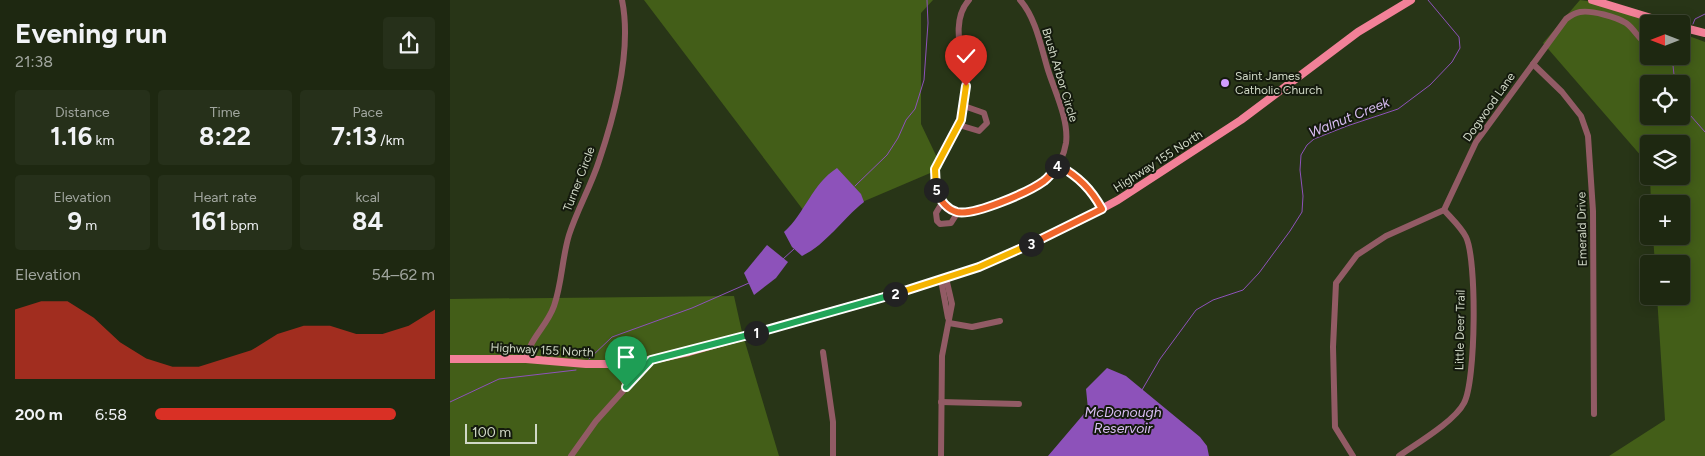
<!DOCTYPE html>
<html lang="en">
<head>
<meta charset="utf-8">
<style>
  body { margin:0; font-family:Figtree,sans-serif; background:#26301a; color:#f1f3f6; height:100vh; display:flex; flex-direction:column; font-size:19px; white-space:nowrap }
  * { box-sizing:border-box; margin:0 }
  p { font-size:16px; color:#a1a69f }
  .icon { flex:none; width:28px; height:28px; fill:none; stroke:currentColor; stroke-width:2; stroke-linecap:round; stroke-linejoin:round }
  .map { position:relative; flex:1; overflow:hidden }
  .sheet { display:flex; flex-direction:column; background:#1e2811; width:450px }
  .sheet>* { flex:none }
  .needle { width:32px; rotate:270deg }
  .buttons { position:absolute; left:1190px; top:15px; display:grid; gap:10px }
  .buttons a { display:grid; place-items:center; width:50px; height:50px; border-radius:5px; background:#1e2811; box-shadow:0 2px 12px #0003,0 0 0 1px #3c4431; font-size:25px }
  .scale { position:absolute; left:15px; bottom:12px; width:72px; box-sizing:border-box; padding-left:5px; border:2px solid #d0d8c6; border-top:0; font-size:14px; line-height:18px; white-space:nowrap; color:#d0d8c6; -webkit-text-stroke:4px #141a0d; paint-order:stroke }
  .pin { position:absolute; display:grid; place-items:center; width:42px; height:42px; color:#fff; margin:-51px -21px; border-radius:50% 50% 50% 0; rotate:-45deg; box-shadow:0 0 5px #0007 }
  .pin .icon { rotate:45deg }
  .km { position:absolute; width:25px; height:25px; margin:-12px; border-radius:50%; background:#222; color:#fff; font-size:14px; line-height:25px; text-align:center }
  .round { display:grid; place-items:center; flex:none; width:52px; height:52px; border-radius:5px; background:#26301a }
  .head { display:flex; align-items:center; justify-content:space-between; height:85px; padding:0 15px }
  h1 { font-size:28px; font-weight:700; line-height:38px }
  .figures { display:grid; grid-template-columns:repeat(3,1fr); gap:8px; height:85px; padding:5px 15px }
  .figures div { display:grid; align-content:center; border-radius:5px; background:#26301a; text-align:center }
  .figures b { font-size:25px; font-weight:700 }
  .figures small { font-size:14px; font-weight:400 }
  .figures p { font-size:14px }
  .chart { height:140px; padding:10px 15px }
  .chart p { display:flex; justify-content:space-between }
  .chart svg { width:100%; height:90px; margin-top:5px; fill:#d93025; opacity:.7 }
  ul { padding:0 15px; list-style:none; font-size:16px }
  li { display:grid; grid-template-columns:80px 60px 1fr; align-items:center; height:38px }
  li i { height:12px; border-radius:6px; background:#d93025 }
  main { display:flex; flex:1; min-height:0 }
  .map>svg:first-child { display:block }
</style>
</head>
<body>
<main>
<section class="sheet">
<div class="head"><div><h1>Evening run</h1><p>21:38</p></div><a class="round"><svg class="icon" aria-label="share" viewBox="0 0 24 24"><path d="M12 15V3M7 8l5-5 5 5M5 13v7h14v-7"/></svg></a></div>
<div class="figures">
<div><p>Distance</p><b>1.16<small> km</small></b></div>
<div><p>Time</p><b>8:22</b></div>
<div><p>Pace</p><b>7:13<small> /km</small></b></div>
</div>
<div class="figures">
<div><p>Elevation</p><b>9<small> m</small></b></div>
<div><p>Heart rate</p><b>161<small> bpm</small></b></div>
<div><p>kcal</p><b>84</b></div>
</div>
<div class="chart"><p><span>Elevation</span>54–62 m</p>
<svg viewBox="0 0 160 44" preserveAspectRatio="none"><path d="M0 44V10L10 6L20 6L30 14L40 26L50 34L60 38L70 38L80 34L90 30L100 22L110 18L120 18L130 22L140 22L150 18L160 10V44z"/></svg>
</div>
<ul>
<li><b>200 m</b>6:58<i style="width:86%"></i></li>
</ul>
</section>
<div class="map">
<svg width="1255" height="456" viewBox="0 0 1255 456">
  <rect width="100%" height="100%" fill="#283517"/>
  <g fill="#435e18" fill-rule="evenodd">
    <polygon points="194,0 483,0 471,13 471,124 492,168 363,223"/>
    <path d="M 1130,0 L 1153,3 L 1207,24 L 1199,24 L 1199,56 L 1231,56 L 1231,33 L 1255,42 L 1255,456 L 1159,456 L 1215,420 L 1207,296 L 1231,296 L 1231,264 L 1205,264 L 1203,236 L 1231,236 L 1231,204 L 1201,204 L 1200,176 L 1231,176 L 1231,144 L 1199,144 L 1199,165 L 1093,43 ZM 1199,84 L 1231,84 L 1231,116 L 1199,116 Z"/>
    <polygon points="284,296 292,332 329,456 0,456 0,299"/>
  </g>
  <g fill="#8d52ba">
    <path d="M 387,168 L 411,194 L 414,202 C 392,219 377,244 352,256 L 342,247 L 334,232 C 355,213 362,184 387,168 Z"/>
    <polygon points="317,245 338,262 326,278 304,295 294,273"/>
    <polygon points="657,368 676,376 750,437 757,446 759,456 598,456 638,409 636,389"/>
  </g>
  <g fill="none" stroke-linecap="round" stroke-linejoin="round">
    <g stroke="#8d52ba" stroke-width="1">
      <polyline points="1243,24 1245,19 1255,14"/>
      <polyline points="1231,36 1234,35"/>
      <polyline points="1222,56 1225,84"/>
      <polyline points="1231,101 1233,107 1255,132"/>
      <polyline points="405,186 437,155 448,138 456,120 465,109 474,80 478,23 477,0"/>
      <polyline points="333,259 344,249"/>
      <polyline points="139,359 162,337 242,308 299,283"/>
      <polyline points="692,390 710,359 746,310 763,300 793,290 809,273 840,231 852,212 853,196 850,170 851,155 857,145 864,139 897,126 948,109 980,85 1002,62 1010,48 1009,37 978,0"/>
      <polyline points="0,402 49,379 126,370"/>
    </g>
    <g stroke="#925b65" stroke-width="6">
      <path d="M 519,0 C 496,25 519,69 515,102 C 511,130 482,160 484,182 C 489,229 533,209 559,198 C 573,192 588,187 599,176 C 608,167 614,156 616,143 C 619,120 605,92 598,70 C 591,47 586,18 570,0"/>
      <polyline points="1083,64 1112,92 1131,116 1138,136 1143,211 1144,414"/>
      <polyline points="509,125 529,131 537,123 534,113 514,106"/>
      <polyline points="608,165 636,184 652,209"/>
      <polyline points="492,203 486,213 487,221 490,224 501,223 508,212"/>
      <polyline points="491,280 498,318"/>
      <polyline points="499,323 522,327 550,321"/>
      <polyline points="373,352 383,422 383,456"/>
      <path d="M 76,359 C 80,338 97,326 104,306 C 112,283 112,258 119,235 C 127,210 141,186 149,161 C 165,114 182,49 172,0"/>
      <polyline points="491,402 569,404"/>
      <polyline points="121,456 146,421 201,360"/>
      <polyline points="491,456 492,356 502,304 496,278"/>
      <path d="M 903,456 L 885,427 L 883,347 L 886,283 L 907,255 L 936,236 L 994,210 L 1026,142 L 1116,19 C 1120,16 1124,13 1130,12 C 1142,10 1166,17 1176,23 C 1185,29 1189,41 1199,45"/>
      <path d="M 949,456 C 966,444 1005,421 1014,403 C 1026,381 1027,259 1016,237 C 1011,227 1001,218 994,210"/>
    </g>
    <g stroke="#f28198" stroke-width="8">
      <polyline points="1142,0 1221,24"/>
      <polyline points="1231,27 1255,33"/>
      <polyline points="0,359 76,359 136,364 167,364 201,360 239,352 460,289 529,267 629,221 668,200 791,120 908,32 961,0"/>
      <polyline points="167,364 177,385"/>
    </g>
  </g>
  <g fill="none" stroke-linecap="round" stroke-linejoin="round">
    <defs>
      <polyline id="split-1" points="176,387 201,360 306,333"/>
      <polyline id="split-2" points="306,333 445,294"/>
      <polyline id="split-3" points="445,294 529,267 581,244"/>
      <path id="split-4" d="M 581,244 L 652,209 C 641,189 629,177 608,165 L 607,166"/>
      <path id="split-5" d="M 486,190 C 490,200 496,209 507,212 C 524,216 579,192 594,181 C 599,177 603,172 607,166"/>
      <polyline id="split-6" points="486,190 485,169 511,120 516,86"/>
    </defs>
    <use href="#split-1" stroke="#fff" stroke-width="10"/>
    <use href="#split-2" stroke="#fff" stroke-width="10"/>
    <use href="#split-3" stroke="#fff" stroke-width="10"/>
    <use href="#split-4" stroke="#fff" stroke-width="10"/>
    <use href="#split-5" stroke="#fff" stroke-width="10"/>
    <use href="#split-6" stroke="#fff" stroke-width="10"/>
    <use href="#split-1" stroke="#22a559" stroke-width="6"/>
    <use href="#split-2" stroke="#22a559" stroke-width="6"/>
    <use href="#split-3" stroke="#f5b400" stroke-width="6"/>
    <use href="#split-4" stroke="#f0652b" stroke-width="6"/>
    <use href="#split-5" stroke="#f0652b" stroke-width="6"/>
    <use href="#split-6" stroke="#f5b400" stroke-width="6"/>
  </g>
  <circle fill="#d19dfe" stroke="#141a0d" stroke-width="2" cx="775" cy="83" r="5"/>
  <g text-anchor="middle" stroke-width="4" stroke-linejoin="round" paint-order="stroke">
    <g font-size="12" fill="#d0d8c6" stroke="#141a0d">
      <text transform="translate(610 75) rotate(73)" y="4">Brush Arbor Circle</text>
      <text transform="translate(1039 107) rotate(-55)" y="4">Dogwood Lane</text>
      <text transform="translate(708 161) rotate(-33)" y="4">Highway 155 North</text>
      <text transform="translate(129 179) rotate(-69)" y="4">Turner Circle</text>
      <text transform="translate(1132 229) rotate(-91)" y="4">Emerald Drive</text>
      <text transform="translate(1010 330) rotate(-89)" y="4">Little Deer Trail</text>
      <text transform="translate(92 350) rotate(3)" y="4">Highway 155 North</text>
    </g>
    <g font-size="12" fill="#d0d8c6" stroke="#141a0d" text-anchor="start">
      <text x="785" y="80">Saint James<tspan x="785" dy="14">Catholic Church</tspan></text>
    </g>
    <g font-size="14" font-style="italic" fill="#d9bef3" stroke="#141a0d">
      <text transform="translate(899 117) rotate(-22)" y="5">Walnut Creek</text>
      <text x="673" y="417">McDonough<tspan x="673" dy="16">Reservoir</tspan></text>
    </g>
  </g>
</svg>
<div class="buttons">
<a><svg class="needle" viewBox="-14 -14 28 28"><path d="M0-13l5 13h-10z" fill="#e53935"/><path d="M0 13l5-13h-10z" fill="#a1a69f"/></svg></a>
<a><svg class="icon" aria-label="locate" viewBox="0 0 24 24"><circle cx="12" cy="12" r="6"/><path d="M12 2v4M12 18v4M2 12h4M18 12h4"/></svg></a>
<a><svg class="icon" aria-label="layers" viewBox="0 0 24 24"><path d="M12 4l9 5-9 5-9-5zM3 14l9 5 9-5"/></svg></a>
<a>+</a>
<a>−</a>
</div>
<div class="scale">100 m</div>
<div class="pin" style="left:176px;top:387px;background:#1e9e55"><svg class="icon" aria-label="arrive" viewBox="0 0 24 24"><path d="M6 21V4h12l-3 4 3 4H6"/></svg></div>
<div class="pin" style="left:516px;top:86px;background:#d93025"><svg class="icon" aria-label="check" viewBox="0 0 24 24"><path d="M5 12l5 5 9-10"/></svg></div>
<b class="km" style="left:306px;top:333px">1</b>
<b class="km" style="left:445px;top:294px">2</b>
<b class="km" style="left:581px;top:244px">3</b>
<b class="km" style="left:607px;top:166px">4</b>
<b class="km" style="left:486px;top:190px">5</b>
</div>
</main>
</body>
</html>
